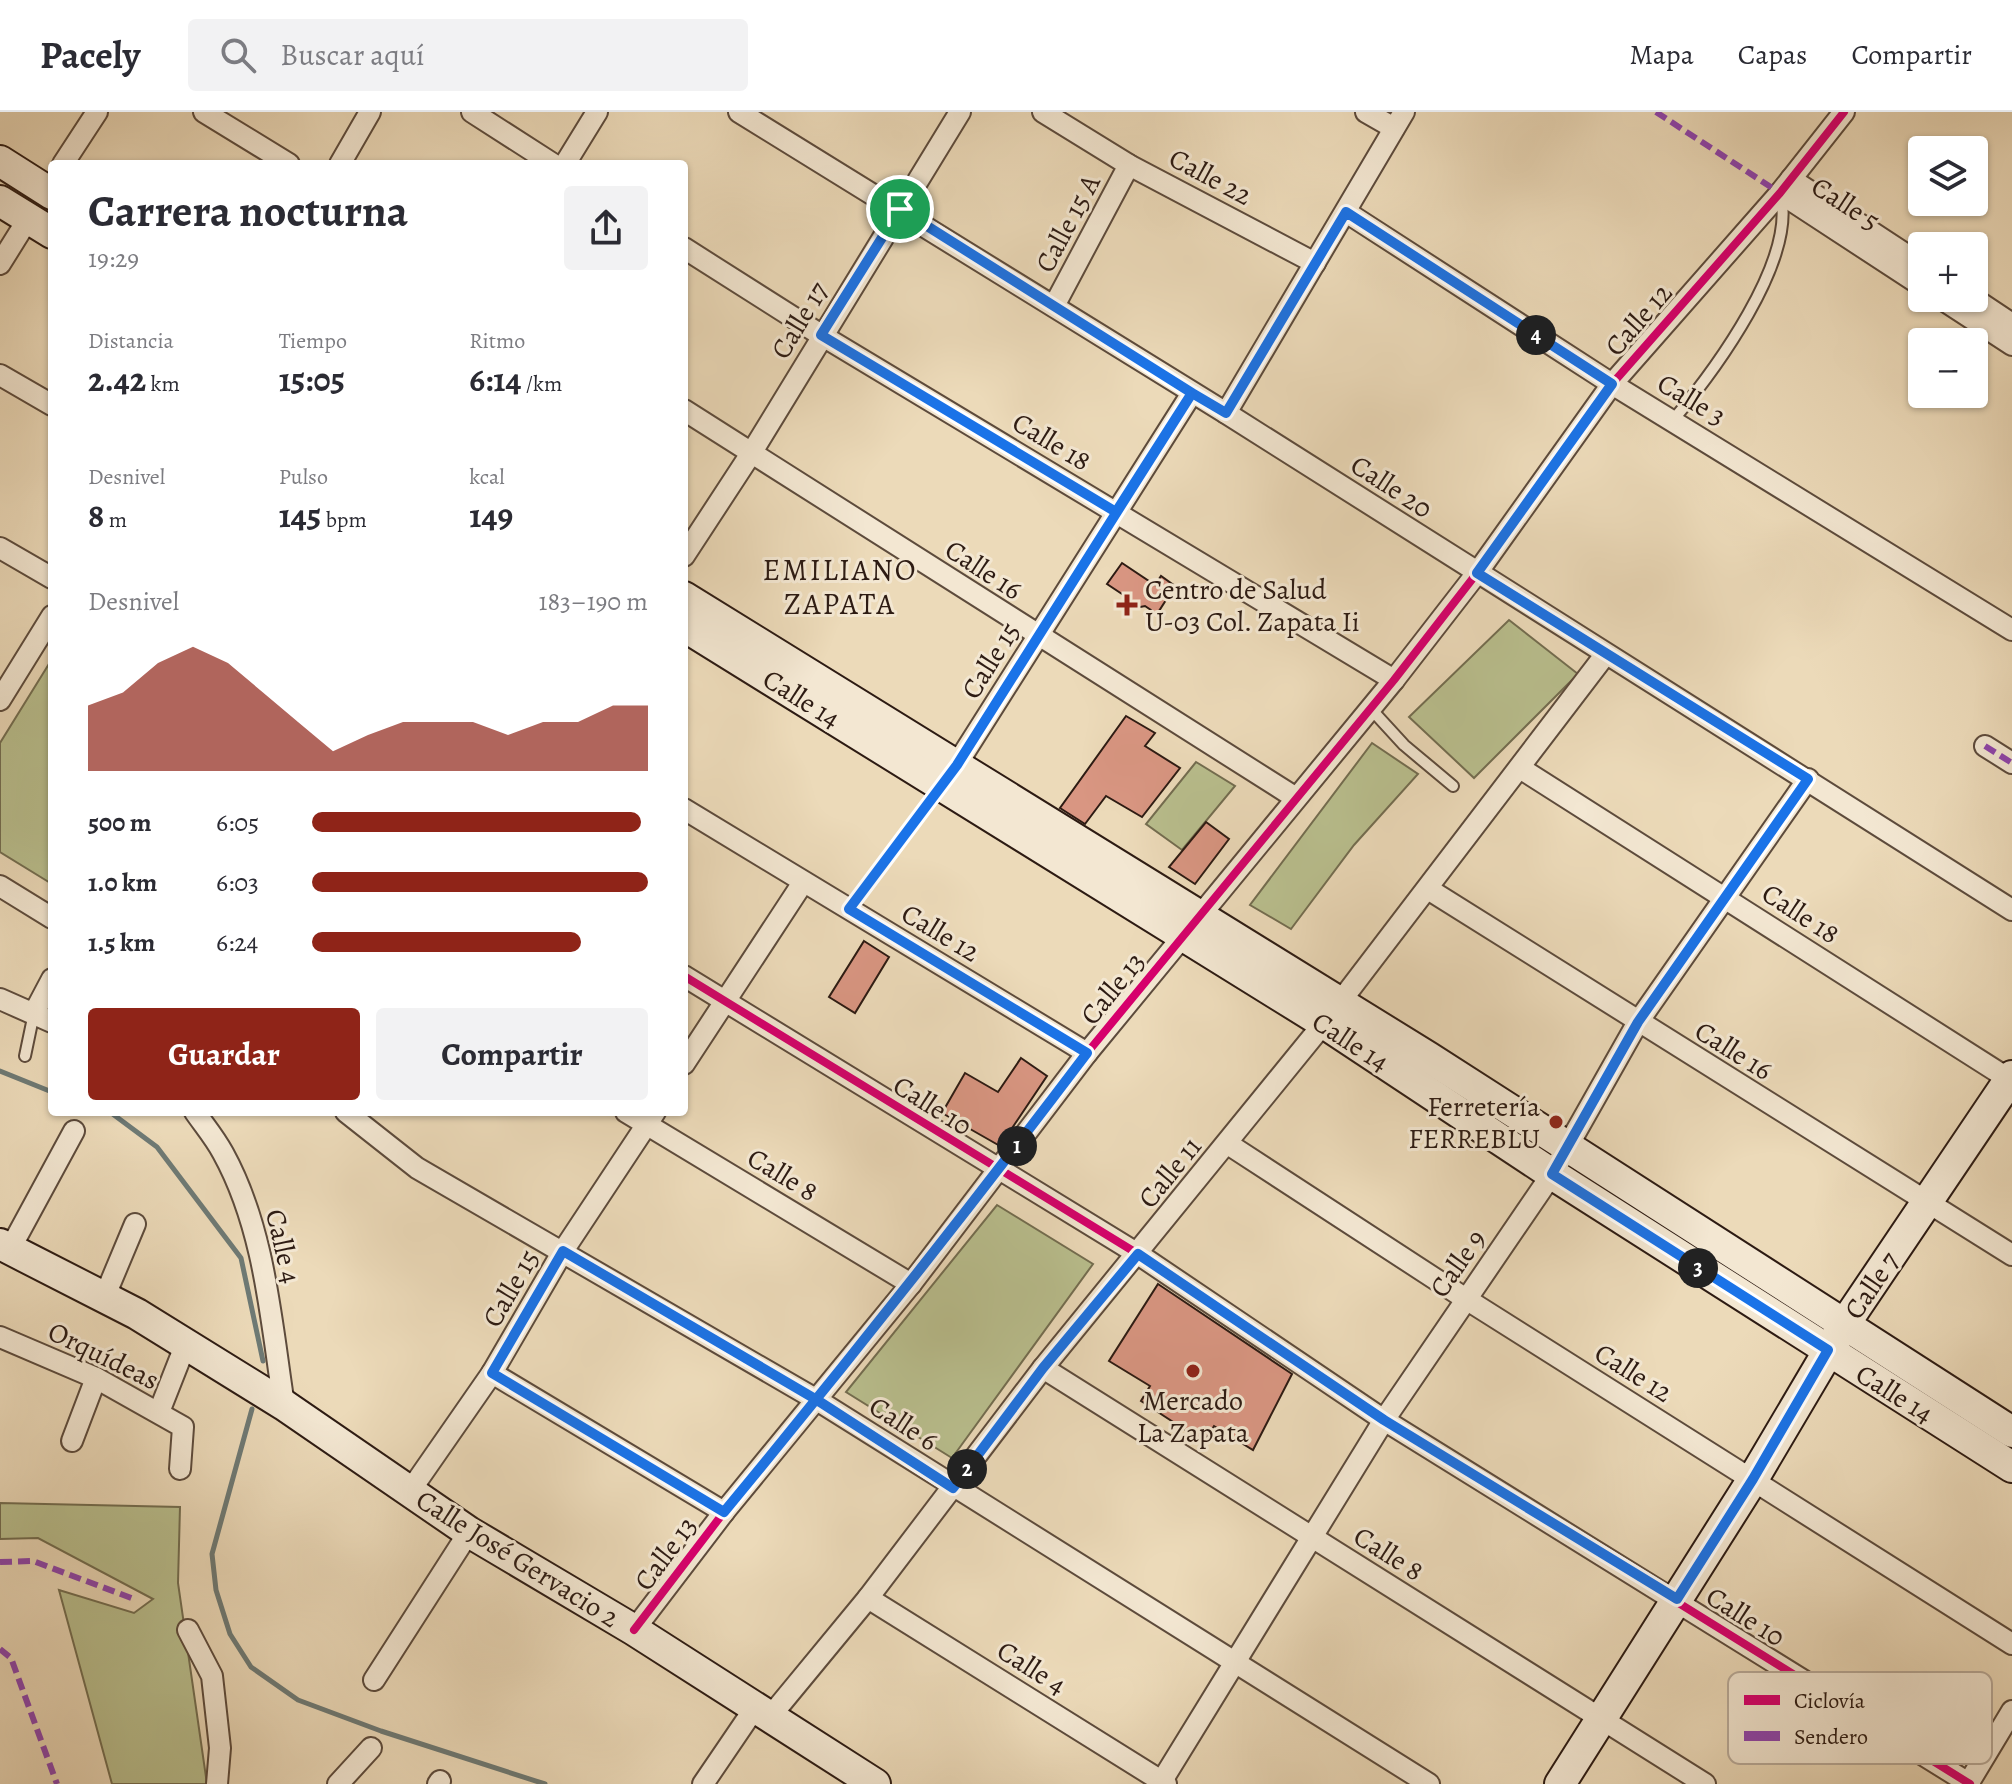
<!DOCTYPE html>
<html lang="es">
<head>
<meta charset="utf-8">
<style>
  body { margin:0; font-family:Alegreya,serif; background:#f2f2f3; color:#2b2b33; height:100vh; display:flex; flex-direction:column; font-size:30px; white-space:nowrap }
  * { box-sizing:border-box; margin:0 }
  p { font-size:26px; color:#7c7c81 }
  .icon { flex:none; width:44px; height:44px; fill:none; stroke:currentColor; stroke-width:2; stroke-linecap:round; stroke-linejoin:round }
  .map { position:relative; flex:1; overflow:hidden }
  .sheet { position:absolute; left:48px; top:48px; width:640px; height:956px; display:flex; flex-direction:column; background:#fff; border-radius:8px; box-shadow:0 2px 6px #0004 }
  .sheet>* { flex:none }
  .controls { position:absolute; left:1908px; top:24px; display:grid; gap:16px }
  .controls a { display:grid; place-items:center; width:80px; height:80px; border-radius:8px; background:#fff; box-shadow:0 2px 6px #0004; font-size:40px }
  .pin { position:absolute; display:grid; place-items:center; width:68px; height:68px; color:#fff; margin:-34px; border:4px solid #fff; border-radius:50%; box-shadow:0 2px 8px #0007 }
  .km { position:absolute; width:40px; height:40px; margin:-20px; border-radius:50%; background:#222; color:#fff; font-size:22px; line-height:40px; text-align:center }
  .round { display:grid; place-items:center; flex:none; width:84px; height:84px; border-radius:8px; background:#f2f2f3 }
  .overview { display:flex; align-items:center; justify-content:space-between; height:136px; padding:0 40px }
  h1 { font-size:44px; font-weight:700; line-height:60px }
  .stats { display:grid; grid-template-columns:repeat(3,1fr); gap:12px; height:136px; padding:8px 40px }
  .stats div { display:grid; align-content:center }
  .stats b { font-size:34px; font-weight:700 }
  .stats small { font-size:22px; font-weight:400 }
  .stats p { font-size:22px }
  .chart { height:224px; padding:16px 40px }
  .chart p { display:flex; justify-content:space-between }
  .chart svg { width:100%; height:144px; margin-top:8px; fill:#8f2418; opacity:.7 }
  .button { display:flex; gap:16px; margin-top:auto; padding:16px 40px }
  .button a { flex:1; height:92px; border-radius:8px; background:#8f2418; color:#fff; font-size:32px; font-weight:700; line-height:92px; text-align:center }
  .button a+a { background:#f2f2f3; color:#2b2b33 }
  ul { padding:0 40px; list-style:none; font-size:26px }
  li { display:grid; grid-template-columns:128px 96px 1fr; align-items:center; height:60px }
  li i { height:20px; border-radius:10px; background:#8f2418 }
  header { display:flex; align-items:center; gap:48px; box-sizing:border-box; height:112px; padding:0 40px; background:#fff; border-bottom:2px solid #e1e1e2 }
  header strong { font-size:38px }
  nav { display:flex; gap:44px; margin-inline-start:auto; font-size:28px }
  .search { width:560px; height:72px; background:#f2f2f3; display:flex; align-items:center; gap:20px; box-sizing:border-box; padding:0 28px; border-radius:8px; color:#7c7c81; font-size:30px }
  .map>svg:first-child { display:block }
</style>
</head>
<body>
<header>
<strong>Pacely</strong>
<div class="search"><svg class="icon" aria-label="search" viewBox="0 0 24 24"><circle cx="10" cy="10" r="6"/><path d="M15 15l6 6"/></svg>Buscar aquí</div>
<nav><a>Mapa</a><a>Capas</a><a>Compartir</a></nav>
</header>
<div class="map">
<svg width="2012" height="1672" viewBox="0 0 2012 1672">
  <rect width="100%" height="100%" fill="#ecdab9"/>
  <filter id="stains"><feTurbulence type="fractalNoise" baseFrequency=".0025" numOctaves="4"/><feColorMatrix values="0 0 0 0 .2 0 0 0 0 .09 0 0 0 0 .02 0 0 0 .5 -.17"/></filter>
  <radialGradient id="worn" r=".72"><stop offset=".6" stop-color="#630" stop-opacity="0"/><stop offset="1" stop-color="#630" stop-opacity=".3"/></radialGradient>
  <g fill="#b9bf8e" stroke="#736d50" stroke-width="2">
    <polygon points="1509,508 1578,562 1474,666 1409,605"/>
    <polygon points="52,547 52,772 0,740 0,631"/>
    <polygon points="1372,631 1418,662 1354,733 1291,817 1250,793"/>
    <polygon points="1196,650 1235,674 1182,738 1146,712"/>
    <polygon points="997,1093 1093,1152 952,1346 846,1280"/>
    <polygon points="0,1391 180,1395 178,1471 207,1672 112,1672 59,1478 134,1501 153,1487 38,1426 0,1427"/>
  </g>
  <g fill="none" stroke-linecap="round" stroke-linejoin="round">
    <g stroke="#6e7a75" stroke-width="5">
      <polyline points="0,959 52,980"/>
      <polyline points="110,1000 157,1035 241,1146 263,1249"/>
      <polyline points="252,1297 212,1442 216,1478 230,1522 251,1555 298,1588 381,1619 545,1672"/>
    </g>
  </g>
  <g fill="#d99682" stroke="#2d1b13" stroke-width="2">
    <polygon points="1122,451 1155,473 1161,464 1175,474 1157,502 1145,494 1135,496 1134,490 1107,472"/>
    <polygon points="1126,604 1155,621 1145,634 1180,656 1142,705 1106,684 1085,712 1060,696"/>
    <polygon points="1206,710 1229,727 1195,772 1169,755"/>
    <polygon points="864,829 889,845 855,901 829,885"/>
    <polygon points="1021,946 1047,964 1000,1034 942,1001 965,961 998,980"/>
    <polygon points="1158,1172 1292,1262 1253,1338 1214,1314 1204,1330 1141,1289 1150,1274 1109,1249"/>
  </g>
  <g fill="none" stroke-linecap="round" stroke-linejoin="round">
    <defs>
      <g id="lane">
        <path d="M 1674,307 C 1715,258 1795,150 1781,85"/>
        <polyline points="1371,597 1404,633 1453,674"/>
        <polyline points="849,797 939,677"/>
        <polyline points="25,944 34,901"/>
      </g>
      <g id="street">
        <polyline points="204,0 289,52"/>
        <polyline points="472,0 553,52"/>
        <polyline points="739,0 1226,301 2012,798"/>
        <polyline points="1043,0 1129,53 1315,151"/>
        <polyline points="1366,0 1394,16"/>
        <polyline points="63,52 97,0"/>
        <polyline points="340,52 370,0"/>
        <polyline points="565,52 597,0"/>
        <polyline points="1791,67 1922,153"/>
        <polyline points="1780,81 1922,174"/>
        <polyline points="1346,100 1612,272 2012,518"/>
        <polyline points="684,136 821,223 1394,568"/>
        <polyline points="0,152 28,107"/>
        <polyline points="1940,186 2012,233"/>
        <polyline points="1973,186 2012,212"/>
        <polyline points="1054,194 1129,53"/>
        <polyline points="0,263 52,293"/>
        <polyline points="684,298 1296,686"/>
        <polyline points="1226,301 1404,0"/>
        <polyline points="0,436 52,466"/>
        <polyline points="684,444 752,340 960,0"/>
        <polyline points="0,588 52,504"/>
        <polyline points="1985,634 2012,651"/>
        <polyline points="1520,656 2012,969"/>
        <polyline points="950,663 1192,281"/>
        <polyline points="684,697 1087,941"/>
        <polyline points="0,774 52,806"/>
        <polyline points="1428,777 2012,1143"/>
        <polyline points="684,864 1138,1142 1384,1308 1970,1672"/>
        <polyline points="0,887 52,910"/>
        <polyline points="34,901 52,867"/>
        <polyline points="684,952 802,772"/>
        <path d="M 195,1000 C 204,1013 215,1026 223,1041 C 265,1117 271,1209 284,1293"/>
        <polyline points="346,1000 417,1056 817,1288 1429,1672"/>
        <polyline points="626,1000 911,1172"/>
        <polyline points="1228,1032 1466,1187 2012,1532"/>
        <polyline points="10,1137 74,1019"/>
        <polyline points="104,1186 135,1112"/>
        <polyline points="0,1225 96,1266 183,1315 180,1357"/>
        <polyline points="1043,1256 1705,1672"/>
        <polyline points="492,1261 724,1400"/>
        <polyline points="159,1300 185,1234"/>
        <polyline points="72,1329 96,1266"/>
        <polyline points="410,1379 492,1261 563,1139 655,1000"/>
        <polyline points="868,1486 1166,1672"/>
        <polyline points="188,1518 212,1564 220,1636 217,1672"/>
        <polyline points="634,1518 724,1400 911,1172 1087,941 1394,568 1477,461 1612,272 1780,81 1844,0"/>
        <polyline points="374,1568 469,1420"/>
        <polyline points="769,1606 868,1486 1043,1256 1324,911 1605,543"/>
        <polyline points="338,1672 371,1636"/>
        <polyline points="438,1672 440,1669"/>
        <polyline points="703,1672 754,1597"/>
        <polyline points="1160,1672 1384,1308 1552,1062 1638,910 1808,667"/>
        <polyline points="1968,1672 2012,1599"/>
      </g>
      <g id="secondary">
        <polyline points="0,49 52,82"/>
        <polyline points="0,89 52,121"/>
        <polyline points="684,485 1428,945 2012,1320"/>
        <polyline points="684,514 1324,911 1552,1062 2012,1355"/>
        <polyline points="0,1132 137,1202 284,1293 469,1420 634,1518 875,1672"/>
        <polyline points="1560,1672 1753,1367 1844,1213 2012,964"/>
      </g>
    </defs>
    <use href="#lane" stroke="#5d4b3c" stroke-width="14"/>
    <use href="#street" stroke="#5d4b3c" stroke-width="24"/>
    <use href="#secondary" stroke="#2d1b13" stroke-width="34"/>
    <use href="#lane" stroke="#f3e7d2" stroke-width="10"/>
    <use href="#street" stroke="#f3e7d2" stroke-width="20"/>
    <use href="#secondary" stroke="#f3e7d2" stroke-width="30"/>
    <g stroke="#8e44ad" stroke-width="6" stroke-dasharray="12 6" stroke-linecap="butt">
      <polyline points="1656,0 1780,81"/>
      <polyline points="1985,634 2012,651"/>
      <polyline points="0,1450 33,1449 134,1487"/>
      <polyline points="0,1537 11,1546 57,1672"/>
    </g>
    <defs>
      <g id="cycleway">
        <polyline points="684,864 1138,1142 1384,1308 1970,1672"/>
        <polyline points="634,1518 724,1400 911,1172 1087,941 1394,568 1477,461 1612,272 1780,81 1844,0"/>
      </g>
    </defs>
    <use href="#cycleway" stroke="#f3e7d2" stroke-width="13"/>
    <use href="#cycleway" stroke="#d6006c" stroke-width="8"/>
  </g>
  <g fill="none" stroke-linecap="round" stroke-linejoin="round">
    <defs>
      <path id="route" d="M 900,97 L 1192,281 L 957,653 L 849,797 L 1087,941 C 969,1097 849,1249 724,1400 L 492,1261 L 563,1139 L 817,1288 L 953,1376 L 1043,1256 L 1138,1142 L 1384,1308 L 1677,1487 L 1753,1367 L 1828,1238 L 1552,1062 L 1638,910 L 1808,667 L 1477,461 L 1612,272 L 1346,100 L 1226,301 L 1192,281 L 1116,400 L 821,223 L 900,97"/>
    </defs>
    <use href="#route" stroke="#fff" stroke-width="16"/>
    <use href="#route" stroke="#1a73e8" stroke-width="10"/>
  </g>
  <g fill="#8f2418" stroke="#f3e7d2" stroke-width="3">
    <path d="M1123 481h8v8h8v8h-8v8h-8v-8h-8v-8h8z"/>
    <circle cx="1556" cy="1010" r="8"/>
    <circle cx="1193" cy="1259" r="8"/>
  </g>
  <g text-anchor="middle" stroke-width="6" stroke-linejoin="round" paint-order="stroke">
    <g font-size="28" fill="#2d1b13" stroke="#f3e7d2">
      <text transform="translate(1211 64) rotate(28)" y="10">Calle 22</text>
      <text transform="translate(1846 91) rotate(33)" y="10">Calle 5</text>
      <text transform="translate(1067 111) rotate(-62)" y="10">Calle 15 A</text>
      <text transform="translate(1638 207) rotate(-49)" y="10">Calle 12</text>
      <text transform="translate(799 208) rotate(-59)" y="10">Calle 17</text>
      <text transform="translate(1692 287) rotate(31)" y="10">Calle 3</text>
      <text transform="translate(1052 329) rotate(31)" y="10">Calle 18</text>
      <text transform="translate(1392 374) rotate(33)" y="10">Calle 20</text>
      <text transform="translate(984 457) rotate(33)" y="10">Calle 16</text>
      <text transform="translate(990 548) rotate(-58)" y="10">Calle 15</text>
      <text transform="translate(802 586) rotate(32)" y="10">Calle 14</text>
      <text transform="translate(1801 801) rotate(33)" y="10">Calle 18</text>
      <text transform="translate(941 820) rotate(31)" y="10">Calle 12</text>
      <text transform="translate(1112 876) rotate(-51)" y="10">Calle 13</text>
      <text transform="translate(1351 929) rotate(33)" y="10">Calle 14</text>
      <text transform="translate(1734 938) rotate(32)" y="10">Calle 16</text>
      <text transform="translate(933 993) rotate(32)" y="10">Calle 10</text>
      <text transform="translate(1169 1060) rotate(-51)" y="10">Calle 11</text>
      <text transform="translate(783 1062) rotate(31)" y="10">Calle 8</text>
      <text transform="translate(284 1134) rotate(77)" y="10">Calle 4</text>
      <text transform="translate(1457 1151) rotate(-55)" y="10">Calle 9</text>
      <text transform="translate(1871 1173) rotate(-56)" y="10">Calle 7</text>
      <text transform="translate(510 1176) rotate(-60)" y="10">Calle 15</text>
      <text transform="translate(104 1243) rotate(26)" y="10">Orquídeas</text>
      <text transform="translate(1634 1260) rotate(32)" y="10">Calle 12</text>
      <text transform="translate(1895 1281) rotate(32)" y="10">Calle 14</text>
      <text transform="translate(904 1311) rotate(33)" y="10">Calle 6</text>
      <text transform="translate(665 1441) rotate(-53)" y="10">Calle 13</text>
      <text transform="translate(1389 1441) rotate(32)" y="10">Calle 8</text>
      <text transform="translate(518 1446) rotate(32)" y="10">Calle José Gervacio 2</text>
      <text transform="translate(1746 1504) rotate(32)" y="10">Calle 10</text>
      <text transform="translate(1032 1555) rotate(32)" y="10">Calle 4</text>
    </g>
    <g font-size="28" fill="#2d1b13" stroke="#f3e7d2" text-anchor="start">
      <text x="1145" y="487">Centro de Salud<tspan x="1145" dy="32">U-03 Col. Zapata Ii</tspan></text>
      <text x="1540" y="1004" text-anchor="end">Ferretería<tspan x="1540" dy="32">FERREBLU</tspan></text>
      <text x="1193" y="1298" text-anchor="middle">Mercado<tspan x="1193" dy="32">La Zapata</tspan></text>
    </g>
    <g font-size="30" letter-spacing="2" fill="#2d1b13" stroke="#f3e7d2">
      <text x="840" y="468">EMILIANO<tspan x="840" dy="34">ZAPATA</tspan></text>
    </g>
  </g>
  <rect x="1728" y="1560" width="264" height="92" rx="12" fill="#f3e7d2" stroke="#b8aa99" stroke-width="2"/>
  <rect x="1744" y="1583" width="36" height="10" fill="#d6006c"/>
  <rect x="1744" y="1619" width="36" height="10" fill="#8e44ad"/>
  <g font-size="22" fill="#2d1b13">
    <text x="1794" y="1596">Ciclovía</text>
    <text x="1794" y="1632">Sendero</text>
  </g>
  <rect width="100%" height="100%" filter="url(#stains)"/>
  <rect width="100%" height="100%" fill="url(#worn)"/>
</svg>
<div class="controls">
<a><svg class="icon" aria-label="layers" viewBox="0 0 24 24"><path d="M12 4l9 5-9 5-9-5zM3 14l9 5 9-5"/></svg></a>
<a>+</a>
<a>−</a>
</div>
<div class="pin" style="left:900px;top:97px;background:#1e9e55"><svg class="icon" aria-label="arrive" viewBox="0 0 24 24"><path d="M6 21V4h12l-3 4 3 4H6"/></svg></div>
<b class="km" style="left:1017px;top:1034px">1</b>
<b class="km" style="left:967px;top:1357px">2</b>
<b class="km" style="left:1698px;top:1156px">3</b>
<b class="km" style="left:1536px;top:223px">4</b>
<section class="sheet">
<div class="overview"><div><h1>Carrera nocturna</h1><p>19:29</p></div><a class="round"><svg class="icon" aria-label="share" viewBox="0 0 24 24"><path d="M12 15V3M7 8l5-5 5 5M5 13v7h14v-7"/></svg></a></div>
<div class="stats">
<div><p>Distancia</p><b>2.42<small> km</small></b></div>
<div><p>Tiempo</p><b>15:05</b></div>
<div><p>Ritmo</p><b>6:14<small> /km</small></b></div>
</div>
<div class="stats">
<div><p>Desnivel</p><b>8<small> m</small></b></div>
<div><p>Pulso</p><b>145<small> bpm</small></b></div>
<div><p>kcal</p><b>149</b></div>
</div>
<div class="chart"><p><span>Desnivel</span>183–190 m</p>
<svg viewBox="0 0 160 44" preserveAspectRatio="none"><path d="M0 44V24L10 20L20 11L30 6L40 11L50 20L60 29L70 38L80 33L90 29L100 29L110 29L120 33L130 29L140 29L150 24L160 24V44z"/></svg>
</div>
<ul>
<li><b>500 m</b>6:05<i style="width:98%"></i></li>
<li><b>1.0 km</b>6:03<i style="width:100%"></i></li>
<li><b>1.5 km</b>6:24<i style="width:80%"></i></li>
</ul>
<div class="button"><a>Guardar</a><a>Compartir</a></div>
</section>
</div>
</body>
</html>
